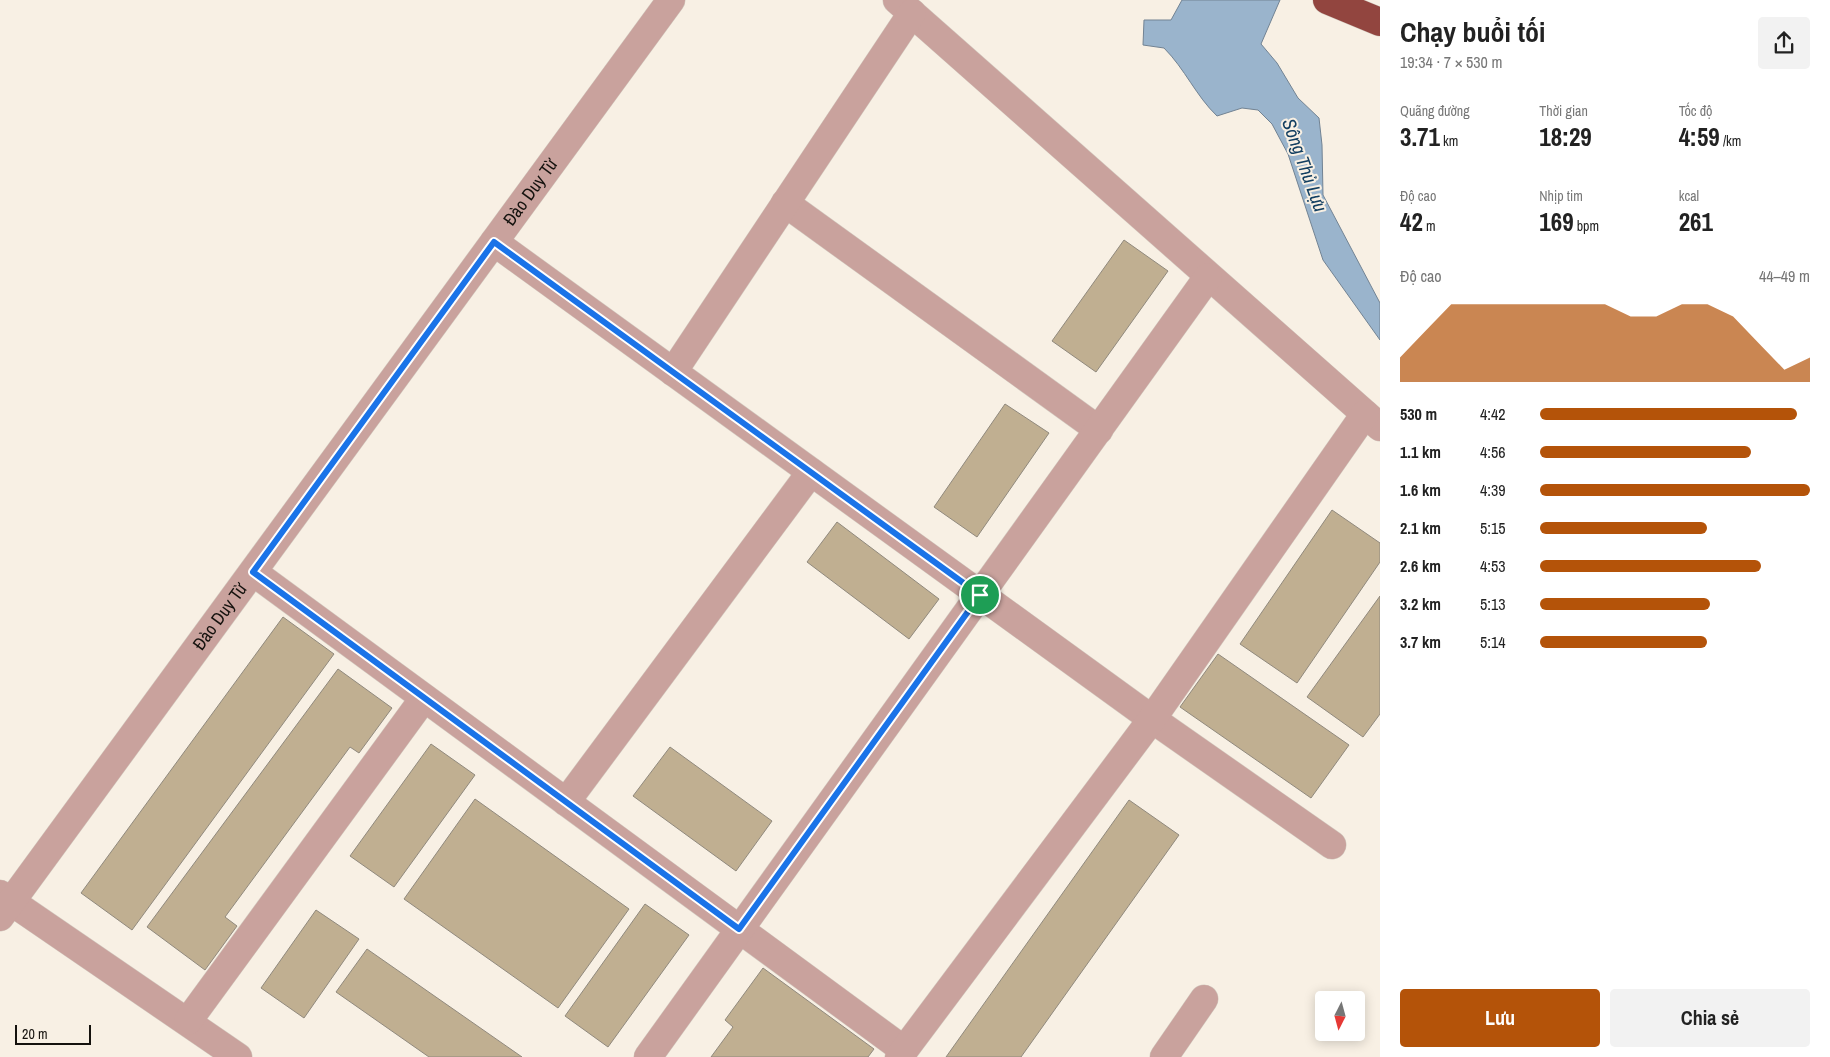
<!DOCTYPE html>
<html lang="vi">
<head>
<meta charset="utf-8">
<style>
  body { margin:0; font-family:"Archivo Narrow",sans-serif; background:#f2f2f2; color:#222; height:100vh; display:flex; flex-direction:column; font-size:19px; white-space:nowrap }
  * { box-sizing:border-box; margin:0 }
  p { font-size:16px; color:#767676 }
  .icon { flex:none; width:28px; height:28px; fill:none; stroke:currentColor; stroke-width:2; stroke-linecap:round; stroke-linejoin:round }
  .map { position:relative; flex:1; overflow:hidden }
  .panel { display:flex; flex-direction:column; background:#fff; width:450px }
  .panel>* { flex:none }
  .needle { width:32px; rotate:186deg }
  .tools { position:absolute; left:1315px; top:991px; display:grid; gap:10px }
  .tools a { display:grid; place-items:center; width:50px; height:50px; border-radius:5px; background:#fff; box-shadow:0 2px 12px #0003; font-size:25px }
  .scale { position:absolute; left:15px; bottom:12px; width:76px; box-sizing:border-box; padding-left:5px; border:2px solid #15120e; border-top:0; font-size:14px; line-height:18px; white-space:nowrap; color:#15120e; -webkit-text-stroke:4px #f8f0e4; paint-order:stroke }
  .pin { position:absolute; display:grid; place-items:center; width:42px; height:42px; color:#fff; margin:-21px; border:2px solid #fff; border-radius:50%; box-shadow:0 1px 5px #0007 }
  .round { display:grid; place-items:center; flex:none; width:52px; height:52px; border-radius:5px; background:#f2f2f2 }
  .summary { display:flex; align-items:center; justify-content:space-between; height:85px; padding:0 20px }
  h1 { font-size:28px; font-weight:700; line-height:38px }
  .metrics { display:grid; grid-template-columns:repeat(3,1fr); gap:8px; height:85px; padding:5px 20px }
  .metrics div { display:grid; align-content:center }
  .metrics b { font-size:25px; font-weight:700 }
  .metrics small { font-size:14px; font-weight:400 }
  .metrics p { font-size:14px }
  .chart { height:140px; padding:10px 20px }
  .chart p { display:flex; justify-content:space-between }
  .chart svg { width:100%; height:90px; margin-top:5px; fill:#b45309; opacity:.7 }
  .cta { display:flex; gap:10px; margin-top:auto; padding:10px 20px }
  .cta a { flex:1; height:58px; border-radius:5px; background:#b45309; color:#fff; font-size:20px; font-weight:700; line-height:58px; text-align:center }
  .cta a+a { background:#f2f2f2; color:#222 }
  ul { padding:0 20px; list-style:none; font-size:16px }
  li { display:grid; grid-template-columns:80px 60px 1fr; align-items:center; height:38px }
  li i { height:12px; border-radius:6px; background:#b45309 }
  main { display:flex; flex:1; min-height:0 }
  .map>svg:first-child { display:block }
</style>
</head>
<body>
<main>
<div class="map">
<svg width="1380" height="1057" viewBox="0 0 1380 1057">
  <rect width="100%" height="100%" fill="#f8f0e4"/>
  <path fill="#9ab4cc" stroke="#728393" d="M 1182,0 L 1280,0 L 1261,44 L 1277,63 L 1298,98 L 1319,118 L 1322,145 L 1323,195 L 1380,303 L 1380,340 L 1323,260 L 1288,154 L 1272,124 L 1258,110 L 1242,108 L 1217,116 C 1196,96 1185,69 1164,48 L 1143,45 L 1144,20 L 1171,20 Z"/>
  <g fill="#c0af91" stroke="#90897d">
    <polygon points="1124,240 1168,271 1096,372 1052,341"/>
    <polygon points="1005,404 1049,433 977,537 934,507"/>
    <polygon points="1332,510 1380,543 1380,562 1297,683 1240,644"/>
    <polygon points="837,522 939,599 909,639 807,562"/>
    <polygon points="1380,596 1380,714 1363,737 1307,697"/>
    <polygon points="283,617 334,654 132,930 81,893"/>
    <polygon points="1218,654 1349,745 1311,798 1180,707"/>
    <polygon points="338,669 392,708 359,753 350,747 225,917 237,926 205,970 147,927"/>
    <polygon points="431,744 475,775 394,887 350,856"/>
    <polygon points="670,747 772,821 736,871 633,796"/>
    <polygon points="475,799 629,909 558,1008 404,899"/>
    <polygon points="1129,800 1179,835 1021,1057 946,1057"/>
    <polygon points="645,904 689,935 608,1047 565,1016"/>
    <polygon points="316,910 359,939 304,1018 261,988"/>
    <polygon points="367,949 522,1057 429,1057 336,992"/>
    <polygon points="763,968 874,1049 868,1057 711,1057 733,1027 725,1020"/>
  </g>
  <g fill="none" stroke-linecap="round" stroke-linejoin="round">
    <defs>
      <g id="minor">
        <polyline points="897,0 1380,427"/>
        <polyline points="785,203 1099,430"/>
        <polyline points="494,242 1152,719 1332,845"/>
        <polyline points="673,372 912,13"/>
        <polyline points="253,572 904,1050"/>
        <polyline points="566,802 811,472"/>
        <polyline points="0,894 238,1057"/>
        <path id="s1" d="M 0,917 L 671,0"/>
        <polyline points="188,1021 424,698"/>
        <polyline points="648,1057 1208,277"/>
        <polyline points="899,1057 1152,719 1365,414"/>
        <polyline points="1164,1057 1204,999"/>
      </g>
      <polyline id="highway" points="1327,0 1380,22"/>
    </defs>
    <use href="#minor" stroke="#d4ccc2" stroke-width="29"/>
    <use href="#highway" stroke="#d4ccc2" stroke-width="29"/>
    <use href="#minor" stroke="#c9a29d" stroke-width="28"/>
    <use href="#highway" stroke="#92453f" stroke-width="28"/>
  </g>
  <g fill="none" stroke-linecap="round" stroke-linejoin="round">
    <defs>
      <polygon id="route" points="494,242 980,595 739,929 253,572"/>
    </defs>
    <use href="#route" stroke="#fff" stroke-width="10"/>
    <use href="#route" stroke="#1a73e8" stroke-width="6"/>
  </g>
  <g text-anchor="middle" stroke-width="4" stroke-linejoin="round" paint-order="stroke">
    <g font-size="18" fill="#15120e" stroke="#f8f0e4">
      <text dy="6" stroke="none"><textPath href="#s1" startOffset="898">Đào Duy Từ</textPath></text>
      <text dy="6" stroke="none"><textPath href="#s1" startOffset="372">Đào Duy Từ</textPath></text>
    </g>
    <g font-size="19" font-style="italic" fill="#123e60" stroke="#f8f0e4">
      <text transform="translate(1305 165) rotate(70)" y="7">Sông Thủ Lựu</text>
    </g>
  </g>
</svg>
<div class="tools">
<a><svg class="needle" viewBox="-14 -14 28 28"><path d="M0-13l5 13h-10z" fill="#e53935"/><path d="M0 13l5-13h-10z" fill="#767676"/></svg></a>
</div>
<div class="scale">20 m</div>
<div class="pin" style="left:980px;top:595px;background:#1e9e55"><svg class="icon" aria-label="arrive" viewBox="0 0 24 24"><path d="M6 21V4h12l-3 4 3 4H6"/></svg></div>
</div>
<section class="panel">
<div class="summary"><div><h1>Chạy buổi tối</h1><p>19:34 · 7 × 530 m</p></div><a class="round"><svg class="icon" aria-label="share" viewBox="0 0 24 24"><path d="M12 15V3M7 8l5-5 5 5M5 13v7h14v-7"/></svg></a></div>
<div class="metrics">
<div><p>Quãng đường</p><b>3.71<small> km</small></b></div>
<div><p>Thời gian</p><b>18:29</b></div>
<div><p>Tốc độ</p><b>4:59<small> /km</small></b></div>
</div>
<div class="metrics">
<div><p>Độ cao</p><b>42<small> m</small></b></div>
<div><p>Nhịp tim</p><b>169<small> bpm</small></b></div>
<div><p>kcal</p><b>261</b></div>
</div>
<div class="chart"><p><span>Độ cao</span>44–49 m</p>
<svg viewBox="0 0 160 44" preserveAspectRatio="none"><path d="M0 44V32L10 19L20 6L30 6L40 6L50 6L60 6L70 6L80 6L90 12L100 12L110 6L120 6L130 12L140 25L150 38L160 32V44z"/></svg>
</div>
<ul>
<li><b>530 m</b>4:42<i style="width:95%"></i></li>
<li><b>1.1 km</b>4:56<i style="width:78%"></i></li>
<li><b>1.6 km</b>4:39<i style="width:100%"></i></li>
<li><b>2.1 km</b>5:15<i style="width:62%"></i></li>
<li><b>2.6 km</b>4:53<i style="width:82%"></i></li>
<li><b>3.2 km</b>5:13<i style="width:63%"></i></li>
<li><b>3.7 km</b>5:14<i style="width:62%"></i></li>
</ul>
<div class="cta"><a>Lưu</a><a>Chia sẻ</a></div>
</section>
</main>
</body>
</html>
